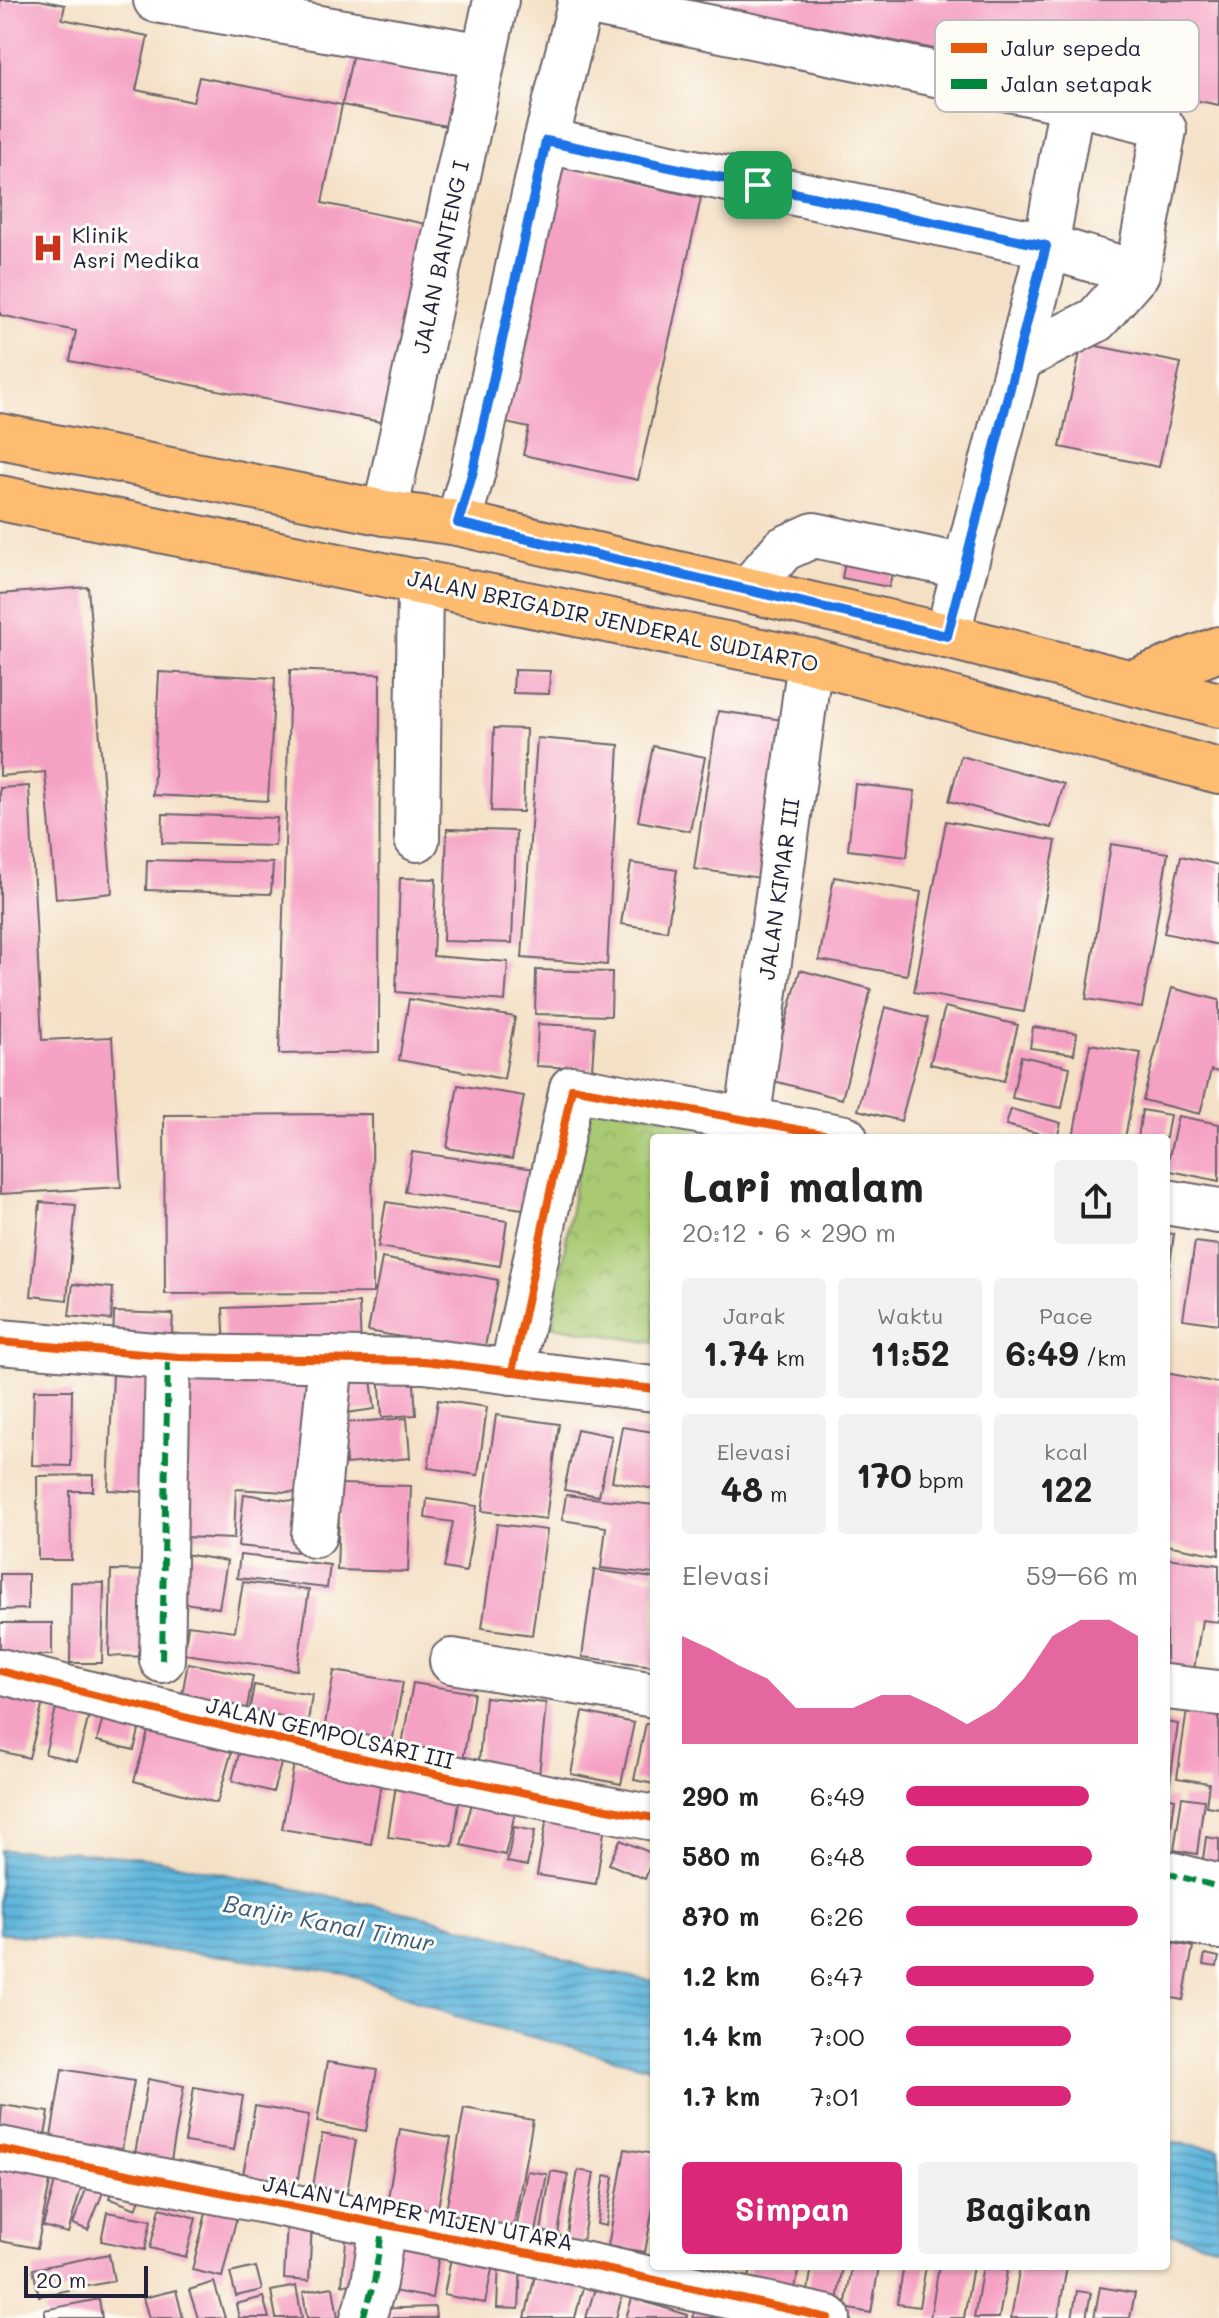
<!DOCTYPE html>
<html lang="id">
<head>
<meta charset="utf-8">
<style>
  body { margin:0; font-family:Mali,sans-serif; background:#f2f2f2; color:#222; height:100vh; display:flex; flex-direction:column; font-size:30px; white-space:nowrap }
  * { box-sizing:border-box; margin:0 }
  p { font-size:26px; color:#767676 }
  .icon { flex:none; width:44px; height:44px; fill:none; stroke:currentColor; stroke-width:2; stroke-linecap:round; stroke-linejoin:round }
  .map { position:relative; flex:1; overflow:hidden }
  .drawer { position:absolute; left:650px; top:1134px; width:520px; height:1136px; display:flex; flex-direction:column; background:#fff; border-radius:8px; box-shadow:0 2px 6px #0004 }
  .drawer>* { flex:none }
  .scale { position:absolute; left:24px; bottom:20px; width:124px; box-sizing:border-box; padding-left:8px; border:4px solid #22223b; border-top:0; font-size:22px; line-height:28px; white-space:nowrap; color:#22223b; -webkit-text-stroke:6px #fdfcf7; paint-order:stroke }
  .pin { position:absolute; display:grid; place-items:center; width:68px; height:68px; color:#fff; margin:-34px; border-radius:16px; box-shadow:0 4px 12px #0006 }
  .round { display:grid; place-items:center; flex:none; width:84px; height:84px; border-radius:8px; background:#f2f2f2 }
  .headline { display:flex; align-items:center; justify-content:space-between; height:136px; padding:0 32px }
  h1 { font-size:44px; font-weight:700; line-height:60px }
  .stats { display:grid; grid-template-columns:repeat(3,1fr); gap:12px; height:136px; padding:8px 32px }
  .stats div { display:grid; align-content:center; border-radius:8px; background:#f2f2f2; text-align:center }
  .stats b { font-size:34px; font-weight:700 }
  .stats small { font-size:22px; font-weight:400 }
  .stats p { font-size:22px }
  .chart { height:224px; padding:16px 32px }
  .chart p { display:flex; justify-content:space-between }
  .chart svg { width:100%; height:144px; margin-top:8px; fill:#db2777; opacity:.7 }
  .cta { display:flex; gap:16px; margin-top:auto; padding:16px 32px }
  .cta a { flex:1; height:92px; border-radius:8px; background:#db2777; color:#fff; font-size:32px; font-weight:700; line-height:92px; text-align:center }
  .cta a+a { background:#f2f2f2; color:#222 }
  ul { padding:0 32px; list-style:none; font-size:26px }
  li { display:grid; grid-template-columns:128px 96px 1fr; align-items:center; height:60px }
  li i { height:20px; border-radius:10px; background:#db2777 }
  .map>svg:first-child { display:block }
</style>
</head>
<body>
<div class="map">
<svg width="1219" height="2318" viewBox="0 0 1219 2318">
  <defs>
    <pattern id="park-crowns" width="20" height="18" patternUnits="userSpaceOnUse" patternTransform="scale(2)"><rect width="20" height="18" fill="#a9ca73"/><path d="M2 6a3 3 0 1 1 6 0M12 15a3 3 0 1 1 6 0" fill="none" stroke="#91ad64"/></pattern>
    <pattern id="water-rules" width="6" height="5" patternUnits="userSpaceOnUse" patternTransform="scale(2)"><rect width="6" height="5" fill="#5fb5db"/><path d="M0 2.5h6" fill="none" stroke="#4e93b3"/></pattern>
  </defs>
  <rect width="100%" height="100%" fill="#fdfcf7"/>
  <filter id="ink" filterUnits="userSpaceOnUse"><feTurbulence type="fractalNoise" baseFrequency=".0125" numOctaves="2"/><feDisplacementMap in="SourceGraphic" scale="16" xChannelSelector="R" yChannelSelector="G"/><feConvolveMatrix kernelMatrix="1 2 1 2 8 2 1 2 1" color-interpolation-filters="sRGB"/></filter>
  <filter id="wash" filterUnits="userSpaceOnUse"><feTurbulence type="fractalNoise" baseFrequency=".006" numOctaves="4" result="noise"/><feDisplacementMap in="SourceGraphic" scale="32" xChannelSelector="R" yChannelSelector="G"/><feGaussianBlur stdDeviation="1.8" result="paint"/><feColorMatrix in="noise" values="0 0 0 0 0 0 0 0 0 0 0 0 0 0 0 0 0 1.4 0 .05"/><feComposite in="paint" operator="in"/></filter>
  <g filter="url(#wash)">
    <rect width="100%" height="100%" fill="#f4e0c5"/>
    <polygon fill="url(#park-crowns)" stroke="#667657" stroke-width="2" points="588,1105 705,1124 703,1138 654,1138 654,1343 552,1326"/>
    <g fill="url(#water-rules)" stroke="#406c8b" stroke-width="2">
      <polygon points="0,1850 67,1851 155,1859 423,1916 521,1943 590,1969 654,1981 654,2069 463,2019 345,1973 231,1957 0,1933"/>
      <polygon points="1166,2141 1219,2149 1219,2246 1166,2233"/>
    </g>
    <g id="blocks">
      <g fill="#f5a1c4">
        <polygon points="0,0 39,0 65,5 62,19 148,36 136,90 193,102 199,77 342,105 322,203 431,225 391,424 70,361 76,331 0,315"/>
        <polygon points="691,0 1219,0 1219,105 691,1"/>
        <polygon points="355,44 464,66 451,127 342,105"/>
        <polygon points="554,165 701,198 638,480 523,455 529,428 497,421"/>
        <polygon points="1082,343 1181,363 1159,467 1060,447"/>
        <polygon points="847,552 895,561 889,587 842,578"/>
        <polygon points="88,587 112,893 56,899 45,772 0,776 0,594"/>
        <polygon points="290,670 380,674 379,1052 279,1054"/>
        <polygon points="514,670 550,671 549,694 513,693"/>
        <polygon points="159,672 275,678 268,801 153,795"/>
        <polygon points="718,711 791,721 768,879 694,869"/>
        <polygon points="494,728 526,729 523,812 491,811"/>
        <polygon points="537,738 619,745 607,965 522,958"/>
        <polygon points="653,746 705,757 690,831 638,821"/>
        <polygon points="961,756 1064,784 1051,828 949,801"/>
        <polygon points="855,784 915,791 907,857 848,850"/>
        <polygon points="29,786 42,1040 112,1037 121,1187 0,1194 0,788"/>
        <polygon points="163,814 277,818 275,846 162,843"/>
        <polygon points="946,821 1056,841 1024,1012 914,992"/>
        <polygon points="447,829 516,831 512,943 443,941"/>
        <polygon points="1111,844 1168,853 1142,1008 1086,999"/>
        <polygon points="1181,856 1219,865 1219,945 1164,933"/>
        <polygon points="147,860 273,863 271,894 146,890"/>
        <polygon points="631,863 677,870 667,931 621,924"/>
        <polygon points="834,877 921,892 907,975 819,960"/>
        <polygon points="400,878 436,879 433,956 508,962 505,1001 396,992"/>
        <polygon points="536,970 612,972 611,1016 535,1014"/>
        <polygon points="800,970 871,989 842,1099 770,1080"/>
        <polygon points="1172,988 1219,1000 1219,1072 1211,1070 1200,1114 1143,1100"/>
        <polygon points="409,999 515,1017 504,1079 399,1060"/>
        <polygon points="885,1007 928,1018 901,1121 858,1110"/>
        <polygon points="945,1007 1018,1025 1004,1081 930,1064"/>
        <polygon points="538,1024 595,1027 592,1069 536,1066"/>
        <polygon points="1033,1027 1077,1033 1074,1054 1030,1048"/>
        <polygon points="1090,1044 1141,1053 1125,1138 1073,1138"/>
        <polygon points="1021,1056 1070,1067 1062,1108 1012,1098"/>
        <polygon points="458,1085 524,1096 512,1159 447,1148"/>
        <polygon points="1011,1109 1061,1123 1057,1138 1006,1125"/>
        <polygon points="1142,1110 1170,1115 1166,1138 1138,1138"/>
        <polygon points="372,1114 373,1293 165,1294 164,1115"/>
        <polygon points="1178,1116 1219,1124 1219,1181 1166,1170"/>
        <polygon points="412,1152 536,1169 530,1210 405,1192"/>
        <polygon points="40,1202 76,1205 67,1300 31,1296"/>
        <polygon points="386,1202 507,1221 500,1266 378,1247"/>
        <polygon points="1166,1233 1174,1234 1168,1277 1166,1277"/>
        <polygon points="1195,1242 1219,1245 1219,1324 1183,1319"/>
        <polygon points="382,1258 498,1280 484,1352 368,1331"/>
        <polygon points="73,1284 113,1288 111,1320 69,1316"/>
        <polygon points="359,1303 361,1347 225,1352 223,1308"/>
        <polygon points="114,1312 173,1314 171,1351 113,1349"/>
        <polygon points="413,1369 416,1415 382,1417 379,1371"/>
        <polygon points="1166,1373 1219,1383 1219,1555 1166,1545"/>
        <polygon points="113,1375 153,1377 147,1492 108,1490"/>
        <polygon points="191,1376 308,1382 302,1493 236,1489 234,1539 183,1537"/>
        <polygon points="371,1380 375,1409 339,1414 335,1385"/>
        <polygon points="34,1390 72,1390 71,1466 32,1465"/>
        <polygon points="438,1400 487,1407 478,1475 428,1468"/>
        <polygon points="496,1415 559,1424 546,1519 482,1511"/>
        <polygon points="407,1418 410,1458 346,1464 343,1423"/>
        <polygon points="622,1427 654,1432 654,1489 612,1481"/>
        <polygon points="577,1429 612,1436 599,1496 564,1490"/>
        <polygon points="93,1475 93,1491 70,1491 71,1560 38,1560 37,1476"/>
        <polygon points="340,1484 411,1486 408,1572 337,1570"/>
        <polygon points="244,1494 313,1504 308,1553 238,1546"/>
        <polygon points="566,1495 654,1505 653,1574 601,1568 606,1527 562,1520"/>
        <polygon points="427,1499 477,1506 466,1572 444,1568 453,1522 425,1518"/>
        <polygon points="497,1524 547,1530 532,1635 482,1628"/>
        <polygon points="184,1554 227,1561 219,1608 177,1602"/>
        <polygon points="240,1555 330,1565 327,1588 237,1578"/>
        <polygon points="1166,1558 1219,1565 1219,1622 1202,1620 1194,1669 1166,1665"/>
        <polygon points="111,1570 161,1571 159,1657 109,1656"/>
        <polygon points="594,1570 654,1578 654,1666 582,1657"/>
        <polygon points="0,1574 28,1574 28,1609 0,1610"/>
        <polygon points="71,1582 104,1583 102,1663 70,1663"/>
        <polygon points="243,1582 309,1590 297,1670 184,1654 188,1625 235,1631"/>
        <polygon points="0,1623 52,1623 52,1655 0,1656"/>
        <polygon points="188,1663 253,1676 244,1723 179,1710"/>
        <polygon points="334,1671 403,1682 391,1749 323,1737"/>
        <polygon points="413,1683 474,1693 463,1761 401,1750"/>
        <polygon points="254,1685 312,1695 306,1734 247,1724"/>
        <polygon points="0,1694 43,1703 29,1758 0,1751"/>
        <polygon points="485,1697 546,1703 539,1776 478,1771"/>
        <polygon points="1188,1703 1219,1708 1219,1808 1206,1806 1209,1783 1177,1778"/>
        <polygon points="57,1704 90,1712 77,1761 45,1754"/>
        <polygon points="583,1712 634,1723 621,1784 571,1774"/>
        <polygon points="103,1717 140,1727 134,1750 97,1741"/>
        <polygon points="1166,1722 1178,1724 1170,1782 1166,1781"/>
        <polygon points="646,1723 654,1724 654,1784 634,1780"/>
        <polygon points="150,1725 233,1747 217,1803 134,1781"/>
        <polygon points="241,1746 283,1757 273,1792 232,1781"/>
        <polygon points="294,1764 382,1778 371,1844 282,1829"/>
        <polygon points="396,1785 460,1794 453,1846 388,1837"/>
        <polygon points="1166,1797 1175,1799 1168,1849 1166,1849"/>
        <polygon points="1182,1797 1204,1800 1197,1854 1174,1850"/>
        <polygon points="473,1799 516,1809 505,1855 461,1845"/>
        <polygon points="547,1817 605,1826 596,1884 537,1875"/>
        <polygon points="514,1827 535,1831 527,1866 507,1862"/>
        <polygon points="1206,1837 1219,1839 1219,1868 1202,1866"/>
        <polygon points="620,1840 654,1854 645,1879 609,1864"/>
        <polygon points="1173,1943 1193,1947 1183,2000 1166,1997"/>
        <polygon points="1205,1954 1219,1957 1217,1967 1203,1965"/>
        <polygon points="327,2062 377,2070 366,2131 317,2122"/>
        <polygon points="62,2069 134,2081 121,2155 50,2143"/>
        <polygon points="148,2079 184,2086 170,2166 134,2160"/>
        <polygon points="194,2087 243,2096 234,2150 185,2142"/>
        <polygon points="2,2105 49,2112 44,2142 0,2134"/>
        <polygon points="255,2106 309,2115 297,2184 243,2175"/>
        <polygon points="464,2108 533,2120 513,2229 445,2217"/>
        <polygon points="400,2129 451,2138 437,2213 387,2204"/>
        <polygon points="322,2134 356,2140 347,2192 313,2186"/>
        <polygon points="625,2149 654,2154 654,2202 645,2252 608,2246"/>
        <polygon points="0,2162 52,2172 37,2248 0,2241"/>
        <polygon points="578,2170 594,2173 582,2243 566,2240"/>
        <polygon points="58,2171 84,2178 68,2233 43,2226"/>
        <polygon points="527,2171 547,2174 536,2232 516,2229"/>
        <polygon points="551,2171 568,2174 558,2234 541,2231"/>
        <polygon points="605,2175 614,2177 606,2226 597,2224"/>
        <polygon points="91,2176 107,2182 88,2230 73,2224"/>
        <polygon points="118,2178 144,2189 136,2209 109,2198"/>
        <polygon points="208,2205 238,2212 222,2277 192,2270"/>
        <polygon points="160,2208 196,2218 186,2257 150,2248"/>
        <polygon points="107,2212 151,2220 145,2250 101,2241"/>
        <polygon points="287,2221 312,2223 309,2281 284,2279"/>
        <polygon points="347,2230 374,2232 368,2287 342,2284"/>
        <polygon points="389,2239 440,2248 432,2298 381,2289"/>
        <polygon points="452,2252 494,2260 485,2303 444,2295"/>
        <polygon points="109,2254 114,2281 39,2296 33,2269"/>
        <polygon points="499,2262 521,2263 519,2309 497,2308"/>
        <polygon points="751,2266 799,2266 793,2300 747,2291"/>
        <polygon points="812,2266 843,2266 836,2307 806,2302"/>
        <polygon points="852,2266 879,2266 871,2313 845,2308"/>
        <polygon points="904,2266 926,2266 919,2307 897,2304"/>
        <polygon points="939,2266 973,2266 964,2318 930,2318"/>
        <polygon points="983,2266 1008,2266 999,2318 974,2318"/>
        <polygon points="1020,2266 1067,2266 1058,2318 1011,2318"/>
        <polygon points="256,2267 262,2290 236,2296 230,2273"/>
        <polygon points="536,2271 584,2283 575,2318 525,2318"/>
        <polygon points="214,2282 225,2318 198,2318 189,2290"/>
        <polygon points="596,2285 623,2293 616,2318 586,2318"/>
        <polygon points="296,2286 302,2318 276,2318 271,2291"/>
        <polygon points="333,2287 338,2318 307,2318 303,2292"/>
        <polygon points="1100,2287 1135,2293 1130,2318 1094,2318"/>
        <polygon points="176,2290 183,2318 149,2318 143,2298"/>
        <polygon points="1077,2291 1091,2293 1086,2318 1072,2318"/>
        <polygon points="263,2297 269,2318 239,2318 236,2304"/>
        <polygon points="632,2298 688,2315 687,2318 626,2318"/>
        <polygon points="99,2299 102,2318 46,2318 44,2310"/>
        <polygon points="696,2306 723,2312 722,2318 693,2318"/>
        <polygon points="435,2307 436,2318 369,2318 369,2309"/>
      </g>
    </g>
  </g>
  <g filter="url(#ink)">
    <use href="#blocks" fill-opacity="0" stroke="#6c646b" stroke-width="2"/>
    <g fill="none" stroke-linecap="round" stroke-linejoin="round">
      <defs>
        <g id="minor">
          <polyline points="156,0 484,56"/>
          <polyline points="581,1 1072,102 1046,246 1137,273 1164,130 1160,124 1072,102"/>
          <polyline points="546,141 581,0"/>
          <polyline points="1019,359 1096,320 1137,273"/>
          <polyline points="385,513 496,0"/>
          <polyline points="458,523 473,471 546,141 1039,244 1046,246 1046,256 947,636"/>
          <polyline points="748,590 783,549 814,535 965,567"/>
          <polyline points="417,839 420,581"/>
          <polyline points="745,1138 810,661"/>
          <polyline points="1166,1202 1219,1211"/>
          <polyline points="0,1342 178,1357 424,1361 654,1389"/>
          <polyline points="512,1372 572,1088 845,1138"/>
          <polyline points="314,1535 331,1359"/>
          <polyline points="162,1660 168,1356"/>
          <polyline points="452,1661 654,1695"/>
          <path d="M 0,1671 C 217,1727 434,1777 654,1818"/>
          <polyline points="1166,1687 1219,1693"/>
          <polyline points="1166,1873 1219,1887"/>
          <polyline points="1166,1917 1219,1927"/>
          <polyline points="0,2149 555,2258 828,2318"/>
          <polyline points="363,2318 374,2283 383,2224"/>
        </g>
        <g id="major">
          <polyline points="0,436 385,513 458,523 947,636 1219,705"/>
          <polyline points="0,498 810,661 1219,771"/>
          <polyline points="1133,682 1219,649"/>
        </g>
      </defs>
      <use href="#minor" stroke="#6c646b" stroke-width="48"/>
      <use href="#major" stroke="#6c646b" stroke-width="48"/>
      <use href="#minor" stroke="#fff" stroke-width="44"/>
      <use href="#major" stroke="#fdbc70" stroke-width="44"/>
      <g stroke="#00873e" stroke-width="6" stroke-dasharray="12 6" stroke-linecap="butt">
        <polyline points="162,1660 168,1356"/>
        <polyline points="1166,1873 1219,1887"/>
        <polyline points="363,2318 374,2283 383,2224"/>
      </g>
      <defs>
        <g id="cycleway">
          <polyline points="0,1342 178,1357 424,1361 654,1389"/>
          <polyline points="512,1372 572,1088 845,1138"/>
          <path d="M 0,1671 C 217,1727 434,1777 654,1818"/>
          <polyline points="0,2149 555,2258 828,2318"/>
        </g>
      </defs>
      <use href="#cycleway" stroke="#fdfcf7" stroke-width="13"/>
      <use href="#cycleway" stroke="#e8590c" stroke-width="8"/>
    </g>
  </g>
  <g fill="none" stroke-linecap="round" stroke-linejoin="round" filter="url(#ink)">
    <defs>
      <polygon id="route" points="546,141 1046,246 947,636 458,523 473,471"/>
    </defs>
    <use href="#route" stroke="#fff" stroke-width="16"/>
    <use href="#route" stroke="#1a73e8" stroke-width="10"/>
  </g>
  <defs>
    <symbol id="hospital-bare" viewBox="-9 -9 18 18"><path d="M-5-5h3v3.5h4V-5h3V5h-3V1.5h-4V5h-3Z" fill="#c8321e" stroke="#fdfcf7" stroke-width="2.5" paint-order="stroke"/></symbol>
  </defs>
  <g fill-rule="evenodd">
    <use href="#hospital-bare" x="26" y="226" width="44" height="44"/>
  </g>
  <g text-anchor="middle" stroke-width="6" stroke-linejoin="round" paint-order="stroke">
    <g font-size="22" fill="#22223b" stroke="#fdfcf7" text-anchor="start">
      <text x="72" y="243">Klinik<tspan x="72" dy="25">Asri Medika</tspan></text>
    </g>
    <g font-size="22" fill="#22223b" stroke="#fdfcf7">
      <text transform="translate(441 257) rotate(-78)" y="8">JALAN BANTENG I</text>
      <text transform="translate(613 621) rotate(12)" y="8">JALAN BRIGADIR JENDERAL SUDIARTO</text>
      <text transform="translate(779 889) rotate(-82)" y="8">JALAN KIMAR III</text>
      <text transform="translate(330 1733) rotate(13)" y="8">JALAN GEMPOLSARI III</text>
      <text transform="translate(418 2213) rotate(11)" y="8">JALAN LAMPER MIJEN UTARA</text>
    </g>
    <g font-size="24" font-style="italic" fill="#3a5d7b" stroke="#fdfcf7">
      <text transform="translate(329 1924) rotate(11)" y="8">Banjir Kanal Timur</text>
    </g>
  </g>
  <rect x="935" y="20" width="264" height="92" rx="12" fill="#fdfcf7" stroke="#bbbbbf" stroke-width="2"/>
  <rect x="951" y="43" width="36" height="10" fill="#e8590c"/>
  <rect x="951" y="79" width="36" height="10" fill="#00873e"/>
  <g font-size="22" fill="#22223b">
    <text x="1001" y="56">Jalur sepeda</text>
    <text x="1001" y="92">Jalan setapak</text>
  </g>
</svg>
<div class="scale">20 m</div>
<div class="pin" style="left:758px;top:185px;background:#1e9e55"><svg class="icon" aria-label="arrive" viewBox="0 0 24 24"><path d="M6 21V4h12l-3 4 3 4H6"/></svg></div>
<section class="drawer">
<div class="headline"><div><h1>Lari malam</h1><p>20:12 · 6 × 290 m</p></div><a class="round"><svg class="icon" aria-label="share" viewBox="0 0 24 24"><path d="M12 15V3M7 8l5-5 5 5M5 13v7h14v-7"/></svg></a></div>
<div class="stats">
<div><p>Jarak</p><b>1.74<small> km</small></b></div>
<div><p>Waktu</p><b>11:52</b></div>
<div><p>Pace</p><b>6:49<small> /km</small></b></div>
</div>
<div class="stats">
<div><p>Elevasi</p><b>48<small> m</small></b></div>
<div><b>170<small> bpm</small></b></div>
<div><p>kcal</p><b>122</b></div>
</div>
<div class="chart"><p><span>Elevasi</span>59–66 m</p>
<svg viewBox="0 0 160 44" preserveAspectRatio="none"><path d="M0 44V11L10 15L20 20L30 24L40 33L50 33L60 33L70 29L80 29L90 33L100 38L110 33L120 24L130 11L140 6L150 6L160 11V44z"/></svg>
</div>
<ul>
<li><b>290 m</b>6:49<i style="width:79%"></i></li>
<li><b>580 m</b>6:48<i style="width:80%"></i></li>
<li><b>870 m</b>6:26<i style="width:100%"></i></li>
<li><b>1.2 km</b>6:47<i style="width:81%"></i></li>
<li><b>1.4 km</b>7:00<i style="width:71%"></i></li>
<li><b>1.7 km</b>7:01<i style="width:71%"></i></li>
</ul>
<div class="cta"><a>Simpan</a><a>Bagikan</a></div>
</section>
</div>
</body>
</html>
